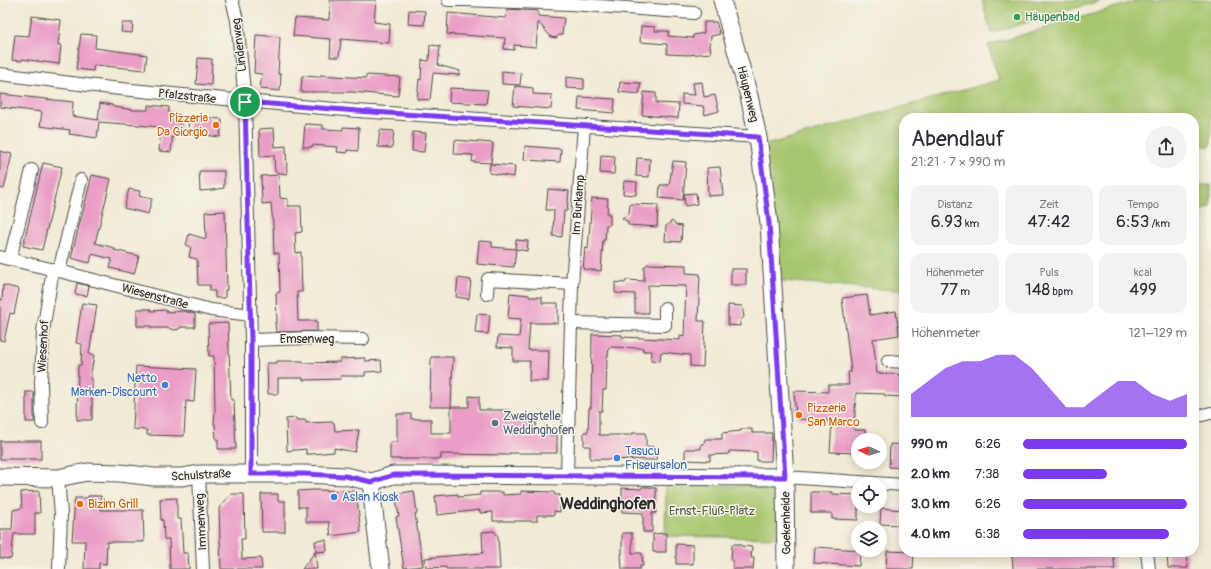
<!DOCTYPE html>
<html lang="de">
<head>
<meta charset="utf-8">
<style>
  body { margin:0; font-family:Pangolin,sans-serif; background:#f2f2f3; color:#2b2b33; height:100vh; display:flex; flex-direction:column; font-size:15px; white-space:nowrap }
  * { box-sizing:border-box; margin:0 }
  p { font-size:13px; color:#7c7c81 }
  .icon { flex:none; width:22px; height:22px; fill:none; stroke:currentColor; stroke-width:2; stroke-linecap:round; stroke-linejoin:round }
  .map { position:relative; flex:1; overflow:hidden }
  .details { position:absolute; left:899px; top:113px; width:300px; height:444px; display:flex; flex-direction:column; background:#fff; border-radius:16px; box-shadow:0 2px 10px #0003 }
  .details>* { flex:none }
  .needle { width:26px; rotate:275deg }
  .buttons { position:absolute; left:851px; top:433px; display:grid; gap:8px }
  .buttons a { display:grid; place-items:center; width:36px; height:36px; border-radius:50%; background:#fff; box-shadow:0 2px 10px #0003; font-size:20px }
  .pin { position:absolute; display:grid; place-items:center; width:34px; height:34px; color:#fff; margin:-17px; border:2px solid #fff; border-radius:50%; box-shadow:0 1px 4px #0007 }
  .round { display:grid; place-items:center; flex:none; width:42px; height:42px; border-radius:21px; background:#f2f2f3 }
  .head { display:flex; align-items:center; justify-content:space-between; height:68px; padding:0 12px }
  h1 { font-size:22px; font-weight:600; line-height:30px }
  .metrics { display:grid; grid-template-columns:repeat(3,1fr); gap:6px; height:68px; padding:4px 12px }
  .metrics div { display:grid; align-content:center; border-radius:10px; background:#f2f2f3; text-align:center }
  .metrics b { font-size:17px; font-weight:600 }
  .metrics small { font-size:11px; font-weight:400 }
  .metrics p { font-size:11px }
  .chart { height:112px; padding:8px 12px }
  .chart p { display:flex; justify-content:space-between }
  .chart svg { width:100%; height:72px; margin-top:4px; fill:#7c3aed; opacity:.7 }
  ul { padding:0 12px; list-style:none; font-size:13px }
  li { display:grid; grid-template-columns:64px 48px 1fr; align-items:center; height:30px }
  li i { height:10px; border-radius:5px; background:#7c3aed }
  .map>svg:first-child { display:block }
</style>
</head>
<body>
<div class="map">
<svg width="1211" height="569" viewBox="0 0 1211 569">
  <rect width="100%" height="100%" fill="#f7f3e8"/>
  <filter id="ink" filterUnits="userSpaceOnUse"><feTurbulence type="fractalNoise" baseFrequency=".025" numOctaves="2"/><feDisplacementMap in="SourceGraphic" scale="8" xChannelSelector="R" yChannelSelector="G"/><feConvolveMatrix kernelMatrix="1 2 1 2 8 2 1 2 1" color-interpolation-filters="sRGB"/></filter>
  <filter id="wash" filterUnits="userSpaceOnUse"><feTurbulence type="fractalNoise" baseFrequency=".012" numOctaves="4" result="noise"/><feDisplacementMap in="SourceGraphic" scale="16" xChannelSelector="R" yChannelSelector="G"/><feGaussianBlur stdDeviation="0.9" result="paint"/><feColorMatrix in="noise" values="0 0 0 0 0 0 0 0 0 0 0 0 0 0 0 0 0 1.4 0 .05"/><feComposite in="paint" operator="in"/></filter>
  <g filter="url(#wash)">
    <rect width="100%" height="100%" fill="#f0ebd4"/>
    <g fill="#a7c66e" stroke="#69784c">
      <polygon points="982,0 1103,0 991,33"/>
      <polygon points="1140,0 1211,0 1211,146 1194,146 1194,118 904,118 904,291 771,280 762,146 999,80 988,45"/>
      <polygon points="1211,185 1211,207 1194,215 1194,186"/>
      <polygon points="666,485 776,486 778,538 665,536"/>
    </g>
    <g id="blocks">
      <g fill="#ea9dc6">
        <polygon points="330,0 376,0 374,22 390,24 389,43 341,39 339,57 330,57 331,39 293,36 295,18 329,20"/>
        <polygon points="507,9 538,11 538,16 564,18 562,35 559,35 556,38 551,37 538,22 536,47 514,45 514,50 504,49 505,38 447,34 448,13 506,18"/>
        <polygon points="409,10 425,11 424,25 408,24"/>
        <polygon points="32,16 61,20 58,45 61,45 59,64 22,59 21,61 12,60 15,35 29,36"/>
        <polygon points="704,22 716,22 720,34 711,36 710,46 711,53 688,55 667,54 667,44 640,42 641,26 655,27 655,31 669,31 668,36 693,38 693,35 704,33"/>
        <polygon points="122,23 133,23 132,33 121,32"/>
        <polygon points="81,34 96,35 95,48 147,55 145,70 94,65 93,71 76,69"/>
        <polygon points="256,35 280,37 278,74 281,74 280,91 260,89 262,74 254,73"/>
        <polygon points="430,45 440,46 438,65 460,71 459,75 433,73 430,100 417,99 419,79 421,80 422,60 429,61"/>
        <polygon points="198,58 212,59 211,85 196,84"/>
        <polygon points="502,71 521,73 520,85 502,84"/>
        <polygon points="320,75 366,78 366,75 400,77 398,96 352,92 301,92 302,76 320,77"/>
        <polygon points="566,77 584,79 584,89 566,88"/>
        <polygon points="620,82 641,83 639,94 619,92"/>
        <polygon points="702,82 704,97 715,95 719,111 705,115 703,106 682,104 682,94 695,95 693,83"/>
        <polygon points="515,86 533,88 533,94 552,95 551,109 513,106"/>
        <polygon points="450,88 488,90 486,104 449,102"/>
        <polygon points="644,92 656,93 656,103 679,104 678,118 642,115"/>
        <polygon points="0,94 73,102 72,116 98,120 100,103 112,105 112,106 114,107 134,110 148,110 148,105 169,107 169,113 181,115 179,132 173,131 171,152 159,151 161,127 99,122 97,138 69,134 70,130 40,126 42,112 0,107"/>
        <polygon points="579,97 615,99 614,113 578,110"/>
        <polygon points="188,116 222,119 220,137 189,133"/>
        <polygon points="305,124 323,125 323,129 343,130 343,127 359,128 358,151 347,150 347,153 337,152 338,147 312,145 312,147 303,147"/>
        <polygon points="274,128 275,147 286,146 287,174 275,172 274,155 260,156 259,129"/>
        <polygon points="380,130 394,131 392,148 378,147"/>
        <polygon points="413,132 426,133 424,152 412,151"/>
        <polygon points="455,140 493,143 491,163 472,162 473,155 454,154"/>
        <polygon points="525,146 561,149 560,162 524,160"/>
        <polygon points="0,151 12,154 4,189 0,188"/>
        <polygon points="601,155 615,156 614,174 600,173"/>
        <polygon points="637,158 650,159 649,177 636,176"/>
        <polygon points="673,161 686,162 683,200 659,198 660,185 669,185"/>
        <polygon points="43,163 62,167 42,250 23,246"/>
        <polygon points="490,164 515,166 514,177 489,173"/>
        <polygon points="720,167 723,195 708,196 707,168"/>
        <polygon points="199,171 224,171 224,188 212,190 200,191"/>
        <polygon points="92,175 111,179 95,243 115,248 114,250 139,256 134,274 110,268 112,259 92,254 90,263 71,258"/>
        <polygon points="279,175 280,198 288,199 288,206 301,206 302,232 295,233 296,253 301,252 301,262 302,292 297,292 298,321 317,321 317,331 276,332 275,322 277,322 276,293 280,292 279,253 274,253 273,224 271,203 262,204 261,176"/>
        <polygon points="624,181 637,182 636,195 623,194"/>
        <polygon points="129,189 140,191 139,196 152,199 148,214 124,208"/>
        <polygon points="548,189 569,191 567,211 564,211 562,237 553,236 554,210 546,210"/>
        <polygon points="696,193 697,204 685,206 684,194"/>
        <polygon points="592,198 608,199 607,214 610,214 610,225 606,225 605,240 603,240 601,271 583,269 585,248 588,249"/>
        <polygon points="630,204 658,205 657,227 628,225 628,222 622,218 629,214"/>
        <polygon points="225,211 227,290 225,290 225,298 215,298 215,291 210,291 210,285 198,285 197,259 189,257 191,247 186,245 189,234 206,239 205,212"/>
        <polygon points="672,221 676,225 682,226 681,242 665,241 666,226"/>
        <polygon points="516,240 528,241 527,251 516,249 514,267 477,264 479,241 492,242 492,247 515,249"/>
        <polygon points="648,264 686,265 686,273 700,274 698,321 705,321 703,367 690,366 690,355 661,352 660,361 651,360 652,351 643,351 643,348 609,347 608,356 607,356 606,390 603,390 602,411 599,411 599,435 632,435 632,433 645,433 645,435 646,435 646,446 657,447 656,460 590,459 590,446 584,446 584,432 588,432 589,408 591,408 592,334 622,335 622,337 680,340 680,335 684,336 686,286 648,285 648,313 635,313 635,294 615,293 615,282 625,283 626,280 644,281 644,267"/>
        <rect x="731" y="269" width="15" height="16"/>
        <polygon points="458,278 471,280 469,299 456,297"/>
        <polygon points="77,283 89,286 87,296 75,294"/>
        <polygon points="3,285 19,289 14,314 10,313 4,341 0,340 0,299 2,300"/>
        <polygon points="510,293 529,295 529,297 542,297 542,303 558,303 558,323 530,323 528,350 549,350 548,381 529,381 530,361 513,361 513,348 497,347 498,336 519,337 521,319 508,318"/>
        <polygon points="867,295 870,315 896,311 899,335 873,339 877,373 904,375 904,397 885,396 885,394 856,393 854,430 865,430 865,440 858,440 858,453 830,452 832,421 799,419 796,416 794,391 828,392 828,385 849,385 848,372 851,372 842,298"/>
        <polygon points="82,303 97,305 89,354 94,355 90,379 92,379 92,420 77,420 78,365 81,365 82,344 76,343"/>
        <polygon points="728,305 742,306 744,317 740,321 740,326 728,325"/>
        <polygon points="137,309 151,309 151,311 166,310 166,312 184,311 195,314 195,327 181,327 179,329 175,330 166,328 151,328 151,326 137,326"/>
        <polygon points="477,314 490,315 488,334 475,333"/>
        <polygon points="228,323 231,400 234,400 236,449 218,449 218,439 216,439 215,424 214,424 215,410 214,356 209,356 208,324"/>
        <polygon points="431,357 453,357 451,407 430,407"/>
        <polygon points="365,358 365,361 381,360 382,371 365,372 365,376 340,376 341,379 303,380 303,378 278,378 278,394 268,394 267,363 277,363 277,361 303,361 303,363 340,362 340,359"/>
        <polygon points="136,366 196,369 194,402 186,401 184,436 147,435 147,430 133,429"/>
        <rect x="26" y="392" width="8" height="30"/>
        <polygon points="469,396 479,397 479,410 509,410 509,416 536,416 536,432 549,432 549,435 557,435 557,453 509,453 509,455 441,454 441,459 390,459 390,442 397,442 397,414 411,414 411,419 431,419 431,433 451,433 451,407 469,407"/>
        <polygon points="296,418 296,420 306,420 306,423 333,422 334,423 335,431 359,430 355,452 334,448 334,452 312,454 306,454 306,449 287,451 286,419"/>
        <polygon points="741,429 752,429 752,433 772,433 771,461 757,461 757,452 729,451 729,454 710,455 710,461 685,460 685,449 701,449 701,444 704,444 705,439 722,439 722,433 741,431"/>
        <rect x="0" y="441" width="41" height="18"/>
        <polygon points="890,444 904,445 904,468 889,467"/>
        <polygon points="642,487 650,487 651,488 656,488 656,513 652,513 652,532 643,532 643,513 622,512 622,488 641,489"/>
        <polygon points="314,490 356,491 361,532 331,536 329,522 306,522 306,507 298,507 298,491"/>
        <polygon points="39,491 40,513 35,513 35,534 14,534 11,559 0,558 0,529 12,529 13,510 22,508 21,492"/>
        <polygon points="414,491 417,513 415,514 423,566 404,568 396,517 399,516 395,494"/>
        <polygon points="521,491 554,492 555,495 560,495 560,512 554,511 554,515 537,515 537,521 493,521 493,512 480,513 480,510 437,515 435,496 458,494 458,497 480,495 480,492 503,492 503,495 521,494"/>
        <polygon points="811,492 832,492 832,494 858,495 858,520 832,519 832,513 811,513"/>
        <polygon points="231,494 244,494 245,539 241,539 242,559 261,558 262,569 221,569 219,508"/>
        <polygon points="261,494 278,494 278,501 285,501 285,532 262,532"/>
        <polygon points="88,496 101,496 101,510 143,510 144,542 107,542 106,564 99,563 99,569 84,569 85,541 72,541 75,498 88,498"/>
        <polygon points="177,498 177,519 181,519 183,553 188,553 189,569 170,569 169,539 164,539 163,520 161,520 160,499"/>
        <polygon points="881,508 902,510 901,525 880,524"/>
        <polygon points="494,531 498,536 500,569 446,569 446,567 426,568 425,558 483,553 482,532"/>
        <polygon points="622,533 632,533 632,553 642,553 643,566 640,566 640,569 622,569 621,554 622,554"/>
        <polygon points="666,533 666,552 653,552 653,534"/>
        <polygon points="326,540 327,551 316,552 315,541"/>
        <polygon points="676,544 693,545 693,564 676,564"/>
        <polygon points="732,544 741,544 741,546 752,547 751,558 754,558 753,569 733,569 733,560 731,560"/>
        <polygon points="815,547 860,550 859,566 814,563"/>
        <polygon points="887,551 914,552 913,569 886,569"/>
        <polygon points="315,552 317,569 302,569"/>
        <polygon points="1012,552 1113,552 1115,569 1013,569"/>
        <polygon points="1167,552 1187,552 1188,568 1168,568"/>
      </g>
    </g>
  </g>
  <g filter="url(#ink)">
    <use href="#blocks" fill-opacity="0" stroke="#494844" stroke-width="1"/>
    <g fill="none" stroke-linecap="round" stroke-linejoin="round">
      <defs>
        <g id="street">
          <polyline points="232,0 237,20 245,101 251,340 251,473"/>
          <polyline points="448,0 464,0"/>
          <polyline points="465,0 571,4 694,13"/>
          <polyline points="0,74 111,88 245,101 357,111 758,137"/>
          <polyline points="0,257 59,271 211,310 251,315"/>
          <polyline points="10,259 32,170"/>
          <polyline points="59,271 81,180"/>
          <polyline points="487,294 488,279 572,284"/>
          <polyline points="571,323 665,325 665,308"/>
          <polyline points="251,340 308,338 363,339"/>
          <polyline points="888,361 904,362"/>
          <polyline points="1194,417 1211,413"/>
          <polyline points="42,423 41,383 43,331 53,269"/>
          <polyline points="199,474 203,569"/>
          <polyline points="567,476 572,284 584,126"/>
          <polyline points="785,477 904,485"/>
          <polyline points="58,478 61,514 59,569"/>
          <polyline points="1147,552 1149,569"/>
        </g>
        <g id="secondary">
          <polyline points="722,0 749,96 758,137 769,223 785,477 786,569"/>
          <polyline points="0,477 58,478 87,472 120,473 154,477 182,477 199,474 304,474 345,476 372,482 393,475 402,475 785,477"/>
          <polyline points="372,482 372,495 381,569"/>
        </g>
      </defs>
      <use href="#street" stroke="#494844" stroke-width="14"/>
      <use href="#secondary" stroke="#494844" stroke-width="19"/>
      <use href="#street" stroke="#fff" stroke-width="12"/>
      <use href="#secondary" stroke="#fff" stroke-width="17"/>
    </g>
  </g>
  <g fill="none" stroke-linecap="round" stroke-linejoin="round" filter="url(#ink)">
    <defs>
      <polygon id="route" points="245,102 357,111 758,137 769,223 785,477 402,475 393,475 372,482 345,476 304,474 251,474 251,340"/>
    </defs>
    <use href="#route" stroke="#fff" stroke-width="8"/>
    <use href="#route" stroke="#7c3aed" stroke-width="5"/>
  </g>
  <circle fill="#2e9e5b" stroke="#f7f3e8" stroke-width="1.5" cx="1017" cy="17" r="4"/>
  <g fill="#e8710a" stroke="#f7f3e8" stroke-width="1.5">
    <circle cx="216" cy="125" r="4"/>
    <circle cx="799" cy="415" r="4"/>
    <circle cx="80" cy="504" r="4"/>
  </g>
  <g fill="#3f7fe0" stroke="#f7f3e8" stroke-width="1.5">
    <circle cx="165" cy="385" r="4"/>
    <circle cx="617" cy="458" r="4"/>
    <circle cx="334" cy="497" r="4"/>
  </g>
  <circle fill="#5c6f8a" stroke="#f7f3e8" stroke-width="1.5" cx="495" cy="423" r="4"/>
  <g text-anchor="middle" stroke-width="3" stroke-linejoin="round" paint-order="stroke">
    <g font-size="12" fill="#27864d" stroke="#f7f3e8" text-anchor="start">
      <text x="1025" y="21">Häupenbad</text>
    </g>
    <g font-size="12" fill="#2b2b2b" stroke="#f7f3e8">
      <text transform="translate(239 45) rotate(-97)" y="4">Lindenweg</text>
      <text transform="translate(748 94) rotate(76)" y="4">Häupenweg</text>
      <text transform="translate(187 96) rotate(6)" y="4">Pfalzstraße</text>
      <text transform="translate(578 205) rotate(-86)" y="4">Im Burkamp</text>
      <text transform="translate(155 296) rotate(15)" y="4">Wiesenstraße</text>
      <text x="307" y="343">Emsenweg</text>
      <text transform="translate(43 346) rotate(-87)" y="4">Wiesenhof</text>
      <text transform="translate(201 475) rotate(-3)" y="4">Schulstraße</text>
      <text transform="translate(201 522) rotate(-93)" y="4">Immenweg</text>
      <text transform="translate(786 523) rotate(-91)" y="4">Goekenheide</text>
    </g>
    <g font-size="12" fill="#c56008" stroke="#f7f3e8" text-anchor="start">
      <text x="208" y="122" text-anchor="end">Pizzeria<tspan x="208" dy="14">Da Giorgio</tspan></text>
      <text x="807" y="412">Pizzeria<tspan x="807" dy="14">San Marco</tspan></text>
      <text x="88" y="508">Bizim Grill</text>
    </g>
    <g font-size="12" fill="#366cbe" stroke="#f7f3e8" text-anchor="start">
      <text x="157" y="382" text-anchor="end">Netto<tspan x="157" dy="14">Marken-Discount</tspan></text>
      <text x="625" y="455">Tasucu<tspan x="625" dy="14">Friseursalon</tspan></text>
      <text x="342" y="501">Aslan Kiosk</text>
    </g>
    <g font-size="12" fill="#4e5e75" stroke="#f7f3e8" text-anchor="start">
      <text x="503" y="420">Zweigstelle<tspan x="503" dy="14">Weddinghofen</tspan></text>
    </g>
    <g font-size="12" fill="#505a3f" stroke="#f7f3e8">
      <text x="712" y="515">Ernst-Flüß-Platz</text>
    </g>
    <g font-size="16" font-weight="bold" fill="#2b2b2b" stroke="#f7f3e8">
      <text x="608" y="509">Weddinghofen</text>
    </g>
  </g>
</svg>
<div class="buttons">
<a><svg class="needle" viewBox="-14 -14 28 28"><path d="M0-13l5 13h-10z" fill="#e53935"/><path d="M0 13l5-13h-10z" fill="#7c7c81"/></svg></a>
<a><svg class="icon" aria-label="locate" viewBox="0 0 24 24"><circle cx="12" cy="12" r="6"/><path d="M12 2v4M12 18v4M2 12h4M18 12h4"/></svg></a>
<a><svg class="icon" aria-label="layers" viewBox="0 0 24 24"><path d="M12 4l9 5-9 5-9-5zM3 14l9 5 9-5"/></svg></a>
</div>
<div class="pin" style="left:245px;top:102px;background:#1e9e55"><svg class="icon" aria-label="arrive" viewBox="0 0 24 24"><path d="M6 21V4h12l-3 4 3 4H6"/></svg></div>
<section class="details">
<div class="head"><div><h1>Abendlauf</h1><p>21:21 · 7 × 990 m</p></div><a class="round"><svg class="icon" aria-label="share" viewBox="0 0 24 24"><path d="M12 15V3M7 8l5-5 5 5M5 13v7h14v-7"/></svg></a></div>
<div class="metrics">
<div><p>Distanz</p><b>6.93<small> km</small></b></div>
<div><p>Zeit</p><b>47:42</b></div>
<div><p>Tempo</p><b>6:53<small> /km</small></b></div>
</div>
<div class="metrics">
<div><p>Höhenmeter</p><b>77<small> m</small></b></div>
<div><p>Puls</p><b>148<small> bpm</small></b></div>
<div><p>kcal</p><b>499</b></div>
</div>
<div class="chart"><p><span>Höhenmeter</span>121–129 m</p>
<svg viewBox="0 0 160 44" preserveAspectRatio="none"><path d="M0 44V30L10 22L20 14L30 10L40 10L50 6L60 6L70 14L80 26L90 38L100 38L110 30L120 22L130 22L140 30L150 34L160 30V44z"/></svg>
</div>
<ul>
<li><b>990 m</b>6:26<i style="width:100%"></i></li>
<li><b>2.0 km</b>7:38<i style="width:51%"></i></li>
<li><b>3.0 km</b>6:26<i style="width:100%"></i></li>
<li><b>4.0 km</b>6:38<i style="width:89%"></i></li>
</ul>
</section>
</div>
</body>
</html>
